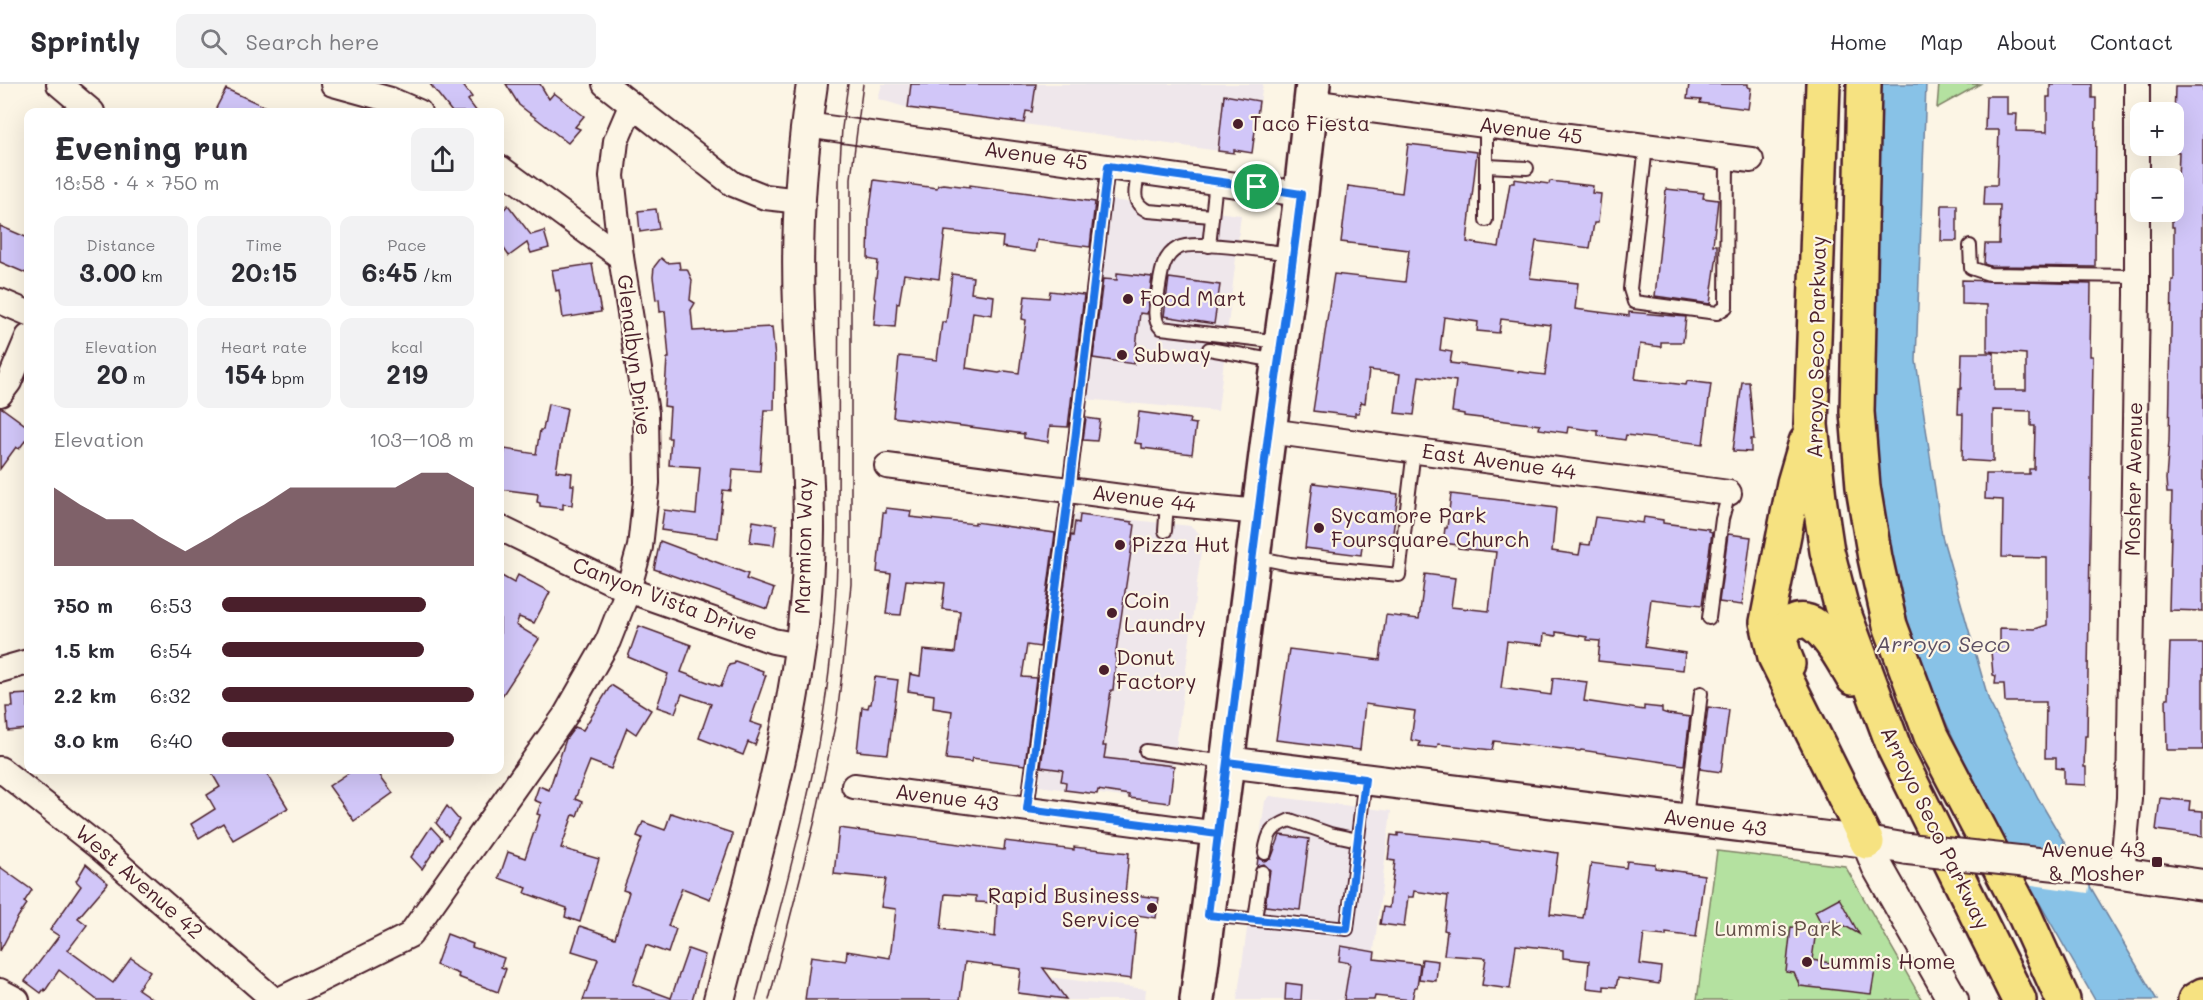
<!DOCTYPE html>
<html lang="en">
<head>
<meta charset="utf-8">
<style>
  body { margin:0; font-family:Mali,sans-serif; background:#f2f2f3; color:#2b2b33; height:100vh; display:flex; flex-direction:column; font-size:22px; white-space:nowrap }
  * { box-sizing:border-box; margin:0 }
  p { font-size:20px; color:#7c7c81 }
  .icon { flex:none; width:33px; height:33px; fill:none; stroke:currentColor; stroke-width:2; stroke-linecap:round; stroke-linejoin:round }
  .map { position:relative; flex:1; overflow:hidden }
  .details { position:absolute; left:24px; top:24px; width:480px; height:666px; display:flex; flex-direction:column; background:#fff; border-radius:12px; box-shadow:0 6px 24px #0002 }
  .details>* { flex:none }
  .fabs { position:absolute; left:2130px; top:18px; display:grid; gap:12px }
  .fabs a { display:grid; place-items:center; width:54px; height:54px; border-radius:12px; background:#fff; box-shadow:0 6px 24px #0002; font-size:30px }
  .pin { position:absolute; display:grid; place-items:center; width:51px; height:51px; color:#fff; margin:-26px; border:3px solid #fff; border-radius:50%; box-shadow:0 2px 6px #0007 }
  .round { display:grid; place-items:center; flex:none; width:63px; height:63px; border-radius:12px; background:#f2f2f3 }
  .summary { display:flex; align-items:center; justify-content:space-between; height:102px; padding:0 30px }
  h1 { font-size:33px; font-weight:800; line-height:45px }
  .metrics { display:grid; grid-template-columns:repeat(3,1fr); gap:9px; height:102px; padding:6px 30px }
  .metrics div { display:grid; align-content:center; border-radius:12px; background:#f2f2f3; text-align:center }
  .metrics b { font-size:26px; font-weight:800 }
  .metrics small { font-size:16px; font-weight:400 }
  .metrics p { font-size:16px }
  .chart { height:168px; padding:12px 30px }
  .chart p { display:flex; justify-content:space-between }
  .chart svg { width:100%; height:108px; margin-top:6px; fill:#4a1f2b; opacity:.7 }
  ul { padding:0 30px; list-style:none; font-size:20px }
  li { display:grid; grid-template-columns:96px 72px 1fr; align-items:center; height:45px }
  li i { height:15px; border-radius:8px; background:#4a1f2b }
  header { display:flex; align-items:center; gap:36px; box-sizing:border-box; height:84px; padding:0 30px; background:#fff; border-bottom:2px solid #e1e1e2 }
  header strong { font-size:28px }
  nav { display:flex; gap:33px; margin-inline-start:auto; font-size:21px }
  .search { width:420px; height:54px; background:#f2f2f3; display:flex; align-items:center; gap:15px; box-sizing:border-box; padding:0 21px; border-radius:12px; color:#7c7c81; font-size:22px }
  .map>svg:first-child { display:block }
</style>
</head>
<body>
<header>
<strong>Sprintly</strong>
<div class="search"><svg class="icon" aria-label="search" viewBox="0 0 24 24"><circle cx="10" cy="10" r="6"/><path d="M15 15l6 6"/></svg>Search here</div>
<nav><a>Home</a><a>Map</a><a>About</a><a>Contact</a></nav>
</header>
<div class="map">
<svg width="2203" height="916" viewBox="0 0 2203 916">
  <rect width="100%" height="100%" fill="#fcf5e5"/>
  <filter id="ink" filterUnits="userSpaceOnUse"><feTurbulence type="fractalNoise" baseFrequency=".0167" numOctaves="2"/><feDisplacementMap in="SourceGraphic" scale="12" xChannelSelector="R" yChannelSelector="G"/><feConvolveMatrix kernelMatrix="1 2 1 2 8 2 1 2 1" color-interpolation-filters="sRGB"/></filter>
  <g filter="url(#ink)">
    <g fill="#efe7eb">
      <polygon points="882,0 1263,0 1252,69 1234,67 1234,69 908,24 878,15"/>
      <polygon points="1111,116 1241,131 1218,327 1084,315"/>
      <polygon points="1075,430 1191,442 1200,450 1202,460 1169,719 1039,702"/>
      <polygon points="1270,712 1391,727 1368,916 1237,916 1265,717"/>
      <polygon points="1040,892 1146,905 1145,916 1037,916"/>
    </g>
    <g fill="#b4e1a0" stroke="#7f8066" stroke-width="1.5">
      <polygon points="1939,0 1980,0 1937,24"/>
      <polygon points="1717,767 1845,782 1922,916 1697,916"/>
    </g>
    <polygon fill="#88c2e7" stroke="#6f819c" stroke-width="1.5" points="1878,0 1926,0 1916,277 1942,452 1989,617 2038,714 2157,916 2095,916 1989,731 1917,576 1879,418 1869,219"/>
    <polygon fill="#fcf5e5" points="2002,759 2072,767 2090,797 2088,809 2025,800"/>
    <g fill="#d1c6f8" stroke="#4a1f2b" stroke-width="1.5" fill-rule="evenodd">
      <polygon points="430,0 462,0 472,13 468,16 477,28 452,28"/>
      <polygon points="506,0 540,0 549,15 554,9 584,32 575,43 580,45 568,59 519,21"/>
      <polygon points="911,0 1036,0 1032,28 1026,27 1024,39 908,24"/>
      <polygon points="1689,0 1748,0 1748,3 1751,4 1748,25 1700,19 1701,16 1687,15"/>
      <polygon points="2050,0 2092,0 2092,14 2096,14 2095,183 1990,182 1984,180 1985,160 1999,160 2000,121 1984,121 1985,101 1997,101 1999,46 1985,46 1986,12 2007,12 2007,30 2017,30 2016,47 2047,48 2047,13 2050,13"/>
      <polygon points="2175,3 2203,3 2203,527 2169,526 2172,409 2167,409 2166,395 2169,357 2172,196 2174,196 2174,143 2172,143 2172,128 2174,128 2174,123 2177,123 2179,68 2173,67"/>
      <polygon points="226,5 277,28 214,28"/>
      <polygon points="1224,11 1259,17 1252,69 1234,66 1234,69 1218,67"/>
      <path d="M 1408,60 L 1477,68 L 1467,158 L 1499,163 L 1510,99 L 1514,99 L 1514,95 L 1549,100 L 1550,97 L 1593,102 L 1592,109 L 1601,110 L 1598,139 L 1594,139 L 1590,164 L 1536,157 L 1530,194 L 1578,199 L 1575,225 L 1629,232 L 1629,228 L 1686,233 L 1683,258 L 1661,258 L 1661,263 L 1640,260 L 1635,295 L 1686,301 L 1687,297 L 1711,300 L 1703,360 L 1626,351 L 1625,356 L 1598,352 L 1598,347 L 1568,343 L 1567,349 L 1539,345 L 1540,341 L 1464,332 L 1464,330 L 1452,328 L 1456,297 L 1419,292 L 1414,331 L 1395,329 L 1400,290 L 1369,286 L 1365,319 L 1361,318 L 1359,329 L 1355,329 L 1355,332 L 1313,327 L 1334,190 L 1405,198 L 1409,166 L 1341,158 L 1348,102 L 1402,109 ZM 1444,233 L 1478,238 L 1477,247 L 1499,249 L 1501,235 L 1551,241 L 1545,291 L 1450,279 L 1452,268 L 1440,266 Z"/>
      <polygon points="874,96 937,104 938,101 943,100 970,103 970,101 1095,118 1090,163 1037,156 1035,168 1002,163 1003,153 945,147 939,195 904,190 899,220 897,219 895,243 874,241 876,217 874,213 878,177 868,175 869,132"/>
      <polygon points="1666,105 1704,109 1703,114 1718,116 1713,161 1717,161 1717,171 1710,220 1655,212"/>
      <polygon points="508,121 531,151 544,147 549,164 531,169 527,159 509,172 500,159 500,130"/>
      <polygon points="1942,121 1957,121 1957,157 1941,157"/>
      <polygon points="656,125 659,145 640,148 638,127"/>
      <polygon points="0,142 28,154 28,190 0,178"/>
      <polygon points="661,174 667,179 679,178 680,185 687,185 692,196 690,216 695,219 691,226 693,247 772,243 775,274 774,326 764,326 760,387 733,385 731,407 723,406 718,454 661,446 664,426 696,430 700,383 669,381 671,354 668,354 670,323 664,322 667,274 669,274 665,227 660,228 659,215 656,216 653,193 654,183"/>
      <polygon points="592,180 601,228 563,234 559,206 556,207 552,186"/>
      <polygon points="1117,189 1152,193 1147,230 1140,229 1134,280 1093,274 1103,195 1117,196"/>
      <polygon points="952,190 973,193 971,209 994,212 992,231 973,228 966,284 999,289 1005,287 1019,289 1026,236 1022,235 1025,212 1049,214 1050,207 1084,211 1068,343 1050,342 1048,358 1024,354 1024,350 893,333 899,272 937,276 942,238 946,238"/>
      <polygon points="1169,194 1220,201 1214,240 1164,232"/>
      <polygon points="1962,196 2091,200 2090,272 2093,272 2087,652 2085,652 2084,683 2086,683 2086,701 2064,700 2064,685 2056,684 2056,674 2045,674 2046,618 2005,618 2004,600 1995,600 1996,592 1993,591 1991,567 2000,567 2000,544 2035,545 2047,541 2047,474 2002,473 2003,416 1985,415 1986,390 2029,390 2029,385 2034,385 2035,342 2031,342 2031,327 1993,326 1993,378 1962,376 1963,330 1958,330 1959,305 1961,305 1962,269 1994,269 1994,306 2026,306 2026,270 1987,267 1987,221 1962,220"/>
      <polygon points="1742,298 1749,298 1754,355 1751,355 1751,368 1733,367"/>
      <polygon points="548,320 567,324 556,387 572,389 571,401 574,401 572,421 563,420 563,425 540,422 540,419 537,418 538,410 500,405 505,365 536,370 540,346 543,346"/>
      <polygon points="0,324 2,324 28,343 28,353 19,365 16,363 0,385"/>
      <polygon points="1139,328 1190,335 1189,339 1196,340 1192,370 1142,364 1142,360 1135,359"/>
      <polygon points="1086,334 1100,336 1097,357 1083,356"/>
      <polygon points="1313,399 1398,410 1392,456 1363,452 1361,471 1305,464"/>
      <polygon points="1451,410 1525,419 1525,420 1556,424 1552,467 1579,471 1581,460 1590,461 1595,433 1643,439 1644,433 1663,436 1663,439 1709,445 1709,447 1712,448 1702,521 1651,515 1645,563 1685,569 1683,586 1598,577 1600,557 1587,556 1587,553 1556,548 1556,552 1544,550 1543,561 1507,557 1501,604 1551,611 1553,594 1587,598 1584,617 1644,626 1644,622 1662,624 1662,628 1668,630 1690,633 1684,681 1581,666 1580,667 1494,657 1492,666 1438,660 1437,664 1419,662 1420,658 1411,656 1415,627 1365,620 1360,666 1276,656 1289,565 1380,576 1386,531 1419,535 1425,490 1455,494 1451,523 1489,527 1496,468 1458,464 1458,461 1443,459 1445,444 1447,444"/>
      <polygon points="886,424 911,427 910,433 975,440 975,438 1055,449 1040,563 1027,561 1022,593 1036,594 1025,681 972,674 971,678 946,675 952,627 933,624 934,611 908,607 910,590 920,592 923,566 955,569 960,527 942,525 945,499 906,496 901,531 886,530 891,490 877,488 883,429 886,429"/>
      <polygon points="1080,431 1132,438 1132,440 1135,441 1115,574 1116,575 1113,606 1111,606 1103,662 1106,662 1104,674 1174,682 1169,719 1129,714 1129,711 1098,706 1097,710 1065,706 1066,698 1061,697 1063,686 1041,683 1071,451 1073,452 1075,438 1079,439"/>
      <polygon points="753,437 777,441 774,461 750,458"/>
      <polygon points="1728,450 1751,453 1742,521 1719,518"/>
      <polygon points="660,457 748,490 746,495 774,505 767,525 654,485"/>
      <polygon points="500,491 514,499 518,491 550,508 534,539 519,533 516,541 539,555 500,615"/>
      <polygon points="639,542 691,561 681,588 721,603 729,581 734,580 735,577 763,587 762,590 766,591 750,638 762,642 755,661 748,658 743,671 699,654 711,620 682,610 675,629 657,623 668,590 628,573"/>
      <polygon points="2170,559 2203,559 2203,666 2167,666 2166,614 2168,614"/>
      <polygon points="875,593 898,596 888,670 857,667 862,623 868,624 869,620 871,620"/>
      <polygon points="611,601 651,626 636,650 627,644 611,685 590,677 575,715 582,718 577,732 573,731 561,764 599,775 580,838 565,833 567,824 525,809 527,804 499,794 508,768 525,774 540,731 537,730 541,719 534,716 539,702 549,706 566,655 575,643 583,646"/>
      <polygon points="28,610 28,645 8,647 6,623 13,623 12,611"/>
      <polygon points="1708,623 1729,626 1721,688 1700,685"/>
      <polygon points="210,686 265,686 288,724 233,756 223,739 199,754 191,740 215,725 207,711 220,703"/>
      <polygon points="353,686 376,686 393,709 354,737 329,702"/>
      <polygon points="2160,714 2190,717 2189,726 2203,727 2203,752 2156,746"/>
      <polygon points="447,722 459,736 448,753 436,739"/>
      <polygon points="671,729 732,749 732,753 710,815 682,804 668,842 676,845 668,869 646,861 633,900 671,914 688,865 705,871 692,916 583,916 598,875 572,867 580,842 615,854 629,808 623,806 642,754 637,752 643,738 665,746"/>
      <polygon points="431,743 442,755 422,785 411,773"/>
      <path d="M 839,744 L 1004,766 L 1005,757 L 1074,766 L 1074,763 L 1129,769 L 1125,810 L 1159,814 L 1156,834 L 1137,831 L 1131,895 L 1043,884 L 1066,915 L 1018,909 L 1021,885 L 965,878 L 960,916 L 805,916 L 811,872 L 846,877 L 847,867 L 890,874 L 896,825 L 881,823 L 886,795 L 834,790 ZM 945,810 L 976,812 L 976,818 L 997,819 L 995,853 L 941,845 Z"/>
      <polygon points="1398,749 1467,756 1558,769 1550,830 1583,834 1591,779 1626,784 1627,777 1655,780 1655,784 1704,791 1696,853 1666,849 1666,852 1644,850 1640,880 1661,883 1659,900 1618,894 1616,903 1604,902 1604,906 1587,904 1589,877 1563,874 1563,866 1516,861 1510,905 1482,901 1486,874 1444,871 1447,847 1444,846 1448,812 1414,807 1413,813 1408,813 1404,843 1380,840 1383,823 1389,824 1395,777 1388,776 1391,751 1398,752"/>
      <polygon points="1280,751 1309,755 1300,826 1265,822 1270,786 1264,780 1257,782 1258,774 1264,777 1271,775"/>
      <polygon points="86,780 108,799 78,834 87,841 68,866 113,899 131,874 150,887 138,905 154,916 97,916 59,886 45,907 44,905 41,909 25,897 59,852 50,846 81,802 76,797"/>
      <polygon points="0,783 32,806 24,818 27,820 18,833 0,867"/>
      <polygon points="1839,814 1859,850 1833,835 1822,841 1815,827"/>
      <polygon points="1791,843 1816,846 1812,876 1875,886 1871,910 1800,902 1794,889 1786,888"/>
      <polygon points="447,850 473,860 472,863 504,874 501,883 506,885 498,908 458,893 459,890 436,881"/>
      <polygon points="1341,862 1375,868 1374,875 1420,880 1417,903 1415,903 1412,916 1375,912 1374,916 1344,916 1350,879 1339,877"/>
      <polygon points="1422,875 1438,877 1436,897 1419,895"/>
      <polygon points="1286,899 1302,901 1301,916 1285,916"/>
    </g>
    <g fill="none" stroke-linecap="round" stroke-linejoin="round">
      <defs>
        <g id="service">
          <polyline points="1646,62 1630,205 1634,218 1717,229 1726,223 1727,72"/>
          <polyline points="1487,82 1527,84"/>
          <path d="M 1139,87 C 1136,104 1129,118 1148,127 L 1212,132"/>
          <polyline points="1486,136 1486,41"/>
          <polyline points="1209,162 1216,97"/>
          <polyline points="1970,162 1971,184 1989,190 2137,192"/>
          <path d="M 1280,258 L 1161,244 C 1152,236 1156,220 1158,209 C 1161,193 1161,173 1178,164 C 1193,155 1272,168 1293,170"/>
          <polyline points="1209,265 1277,277"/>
          <polyline points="1165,447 1167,419"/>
          <polyline points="1255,473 1290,480 1399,491 1414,366"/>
          <polyline points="1709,534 1722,435 1729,409"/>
          <polyline points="1146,667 1225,678"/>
          <polyline points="1027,725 1069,406 1108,82"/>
          <polyline points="1686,734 1701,609"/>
          <path d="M 1265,769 C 1268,748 1271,744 1290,736 L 1330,750 L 1358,756"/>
          <polyline points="1209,831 1347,845 1365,695"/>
          <polyline points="1255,835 1262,788"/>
        </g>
        <g id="minor">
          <polyline points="59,0 92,28"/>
          <polyline points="333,0 391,16 419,28"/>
          <polyline points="605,0 733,100 765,113 800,117"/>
          <polyline points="1310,18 1751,76"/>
          <polyline points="806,41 1301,110"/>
          <polyline points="500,84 621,173"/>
          <polyline points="0,217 28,229"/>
          <polyline points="0,310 9,298 28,253"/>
          <polyline points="1269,347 1729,409"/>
          <polyline points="887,382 1167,419 1259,428"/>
          <polyline points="500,444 628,506 773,557 800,562"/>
          <polyline points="0,586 28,578"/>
          <polyline points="0,685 100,764 274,916"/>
          <polyline points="854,702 1218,750"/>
          <polyline points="2122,790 2129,714 2137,211 2137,0"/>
          <polyline points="0,907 17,916"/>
          <polyline points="279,916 410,851 565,632 608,557 628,506 640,463 647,399 646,329 621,173 612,92 616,57 631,22"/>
        </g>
        <g id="tertiary">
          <polyline points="1227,678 1867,758 1908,765"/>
          <polyline points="1867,758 1877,782 1953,916"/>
          <polyline points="2093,785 2203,801"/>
          <path d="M 719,916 C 758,762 808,606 809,446 C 809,372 801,297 799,223 C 796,149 801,73 812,0"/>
        </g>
        <polyline id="secondary" points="1197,916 1269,347 1299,127 1313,0"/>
        <g id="motorway">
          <polyline points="1823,0 1811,341 1819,414 1827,467 1841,521 1895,666 2019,916"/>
          <polyline points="1864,0 1857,328 1863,403 1875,474 1890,541 1931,652 2024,830 2063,916"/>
          <polyline points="1806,358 1794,399 1767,538 1775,573 1867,758"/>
          <path d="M 1788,580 C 1786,575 1783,568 1782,562 C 1780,540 1801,528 1818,544 C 1833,558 1843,577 1853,594"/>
          <polyline points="2195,916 2203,911"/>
        </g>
      </defs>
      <use href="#service" stroke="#4a1f2b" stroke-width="16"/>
      <use href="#minor" stroke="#4a1f2b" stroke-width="28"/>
      <use href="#tertiary" stroke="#4a1f2b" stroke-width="34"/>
      <use href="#secondary" stroke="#4a1f2b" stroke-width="38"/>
      <use href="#motorway" stroke="#4a1f2b" stroke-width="38"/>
      <use href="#service" stroke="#fcf5e5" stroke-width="12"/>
      <use href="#minor" stroke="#fcf5e5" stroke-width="24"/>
      <use href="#tertiary" stroke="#fcf5e5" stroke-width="30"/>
      <use href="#secondary" stroke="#fcf5e5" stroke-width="33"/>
      <use href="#motorway" stroke="#f6e281" stroke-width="33"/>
      <g stroke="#4a1f2b" stroke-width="1.5">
        <path d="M 756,916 C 780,822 808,727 823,631 C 833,569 837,507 838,444 L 839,96 L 842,44 L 848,0"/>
        <polyline points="769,916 815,736 837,632 843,581 851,500 851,94 863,0"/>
      </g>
      <defs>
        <polyline id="tertiary-bridge" points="1908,765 2093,785"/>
      </defs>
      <use href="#tertiary-bridge" stroke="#4a1f2b" stroke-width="34" stroke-linecap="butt"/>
      <use href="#tertiary-bridge" stroke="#fcf5e5" stroke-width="30"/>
    </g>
  </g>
  <g fill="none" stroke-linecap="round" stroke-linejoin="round" filter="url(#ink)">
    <defs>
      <path id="route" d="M 1257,103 L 1301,110 C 1292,188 1280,266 1269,344 C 1248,506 1228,669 1208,831 L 1347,845 L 1365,695 L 1227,678 L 1218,750 L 1027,725 L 1069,406 L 1108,82 L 1257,103"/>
    </defs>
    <use href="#route" stroke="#fff" stroke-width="12"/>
    <use href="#route" stroke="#1a73e8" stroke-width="8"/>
  </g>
  <g fill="#4a1f2b" stroke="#fcf5e5" stroke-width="2">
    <circle cx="1238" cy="40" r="6"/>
    <circle cx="1128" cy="215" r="6"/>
    <circle cx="1122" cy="271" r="6"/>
    <circle cx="1319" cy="444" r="6"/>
    <circle cx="1120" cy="461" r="6"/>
    <circle cx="1112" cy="529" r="6"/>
    <circle cx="1104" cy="586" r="6"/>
    <rect x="2151" y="772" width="12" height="12" rx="3"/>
    <circle cx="1152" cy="824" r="6"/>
    <circle cx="1807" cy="878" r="6"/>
  </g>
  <g text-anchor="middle" stroke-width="4.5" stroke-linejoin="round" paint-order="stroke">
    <g font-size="21" fill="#4a1f2b" stroke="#fcf5e5" text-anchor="start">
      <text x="1250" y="47">Taco Fiesta</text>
      <text x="1140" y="222">Food Mart</text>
      <text x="1134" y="278">Subway</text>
      <text x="1331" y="439">Sycamore Park<tspan x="1331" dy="24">Foursquare Church</tspan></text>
      <text x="1132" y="468">Pizza Hut</text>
      <text x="1124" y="524">Coin<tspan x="1124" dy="24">Laundry</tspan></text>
      <text x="1116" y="581">Donut<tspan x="1116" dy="24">Factory</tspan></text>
      <text x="2145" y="773" text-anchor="end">Avenue 43<tspan x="2145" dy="24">&amp; Mosher</tspan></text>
      <text x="1140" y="819" text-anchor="end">Rapid Business<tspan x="1140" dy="24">Service</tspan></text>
      <text x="1819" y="885">Lummis Home</text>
    </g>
    <g font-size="21" fill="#4a1f2b" stroke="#fcf5e5">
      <text transform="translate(1531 47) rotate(7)" y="7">Avenue 45</text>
      <text transform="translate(1036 72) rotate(8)" y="7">Avenue 45</text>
      <text transform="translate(1817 263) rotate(-89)" y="7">Arroyo Seco Parkway</text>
      <text transform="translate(634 271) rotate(83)" y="7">Glenalbyn Drive</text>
      <text transform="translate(1499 378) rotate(8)" y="7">East Avenue 44</text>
      <text transform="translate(2134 395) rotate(-89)" y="7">Mosher Avenue</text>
      <text transform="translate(1144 415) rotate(7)" y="7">Avenue 44</text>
      <text transform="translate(804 462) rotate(-89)" y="7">Marmion Way</text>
      <text transform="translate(665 515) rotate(21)" y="7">Canyon Vista Drive</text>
      <text transform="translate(947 714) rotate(7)" y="7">Avenue 43</text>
      <text transform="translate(1715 739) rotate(7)" y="7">Avenue 43</text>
      <text transform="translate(1935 744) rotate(64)" y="7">Arroyo Seco Parkway</text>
      <text transform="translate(139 798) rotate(41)" y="7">West Avenue 42</text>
    </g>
    <g font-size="21" fill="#645048" stroke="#fcf5e5">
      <text x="1778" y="852">Lummis Park</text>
    </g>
    <g font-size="22" font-style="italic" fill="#5d5063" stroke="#fcf5e5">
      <text x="1943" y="568">Arroyo Seco</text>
    </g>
  </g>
</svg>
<div class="fabs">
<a>+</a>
<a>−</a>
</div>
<div class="pin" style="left:1257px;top:103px;background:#1e9e55"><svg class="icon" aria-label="arrive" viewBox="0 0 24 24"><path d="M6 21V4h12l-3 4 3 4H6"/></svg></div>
<section class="details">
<div class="summary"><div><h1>Evening run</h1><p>18:58 · 4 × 750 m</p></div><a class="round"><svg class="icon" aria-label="share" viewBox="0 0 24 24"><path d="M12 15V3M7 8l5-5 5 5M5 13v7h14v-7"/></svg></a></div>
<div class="metrics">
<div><p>Distance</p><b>3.00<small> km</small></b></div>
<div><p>Time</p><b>20:15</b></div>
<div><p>Pace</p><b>6:45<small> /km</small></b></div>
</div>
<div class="metrics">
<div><p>Elevation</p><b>20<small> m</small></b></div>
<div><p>Heart rate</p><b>154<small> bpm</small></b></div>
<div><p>kcal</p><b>219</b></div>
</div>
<div class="chart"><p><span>Elevation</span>103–108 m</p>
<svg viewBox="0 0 160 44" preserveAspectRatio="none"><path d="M0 44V12L10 19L20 25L30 25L40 32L50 38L60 32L70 25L80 19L90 12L100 12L110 12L120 12L130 12L140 6L150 6L160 12V44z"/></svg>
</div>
<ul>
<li><b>750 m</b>6:53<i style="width:81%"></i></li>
<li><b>1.5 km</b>6:54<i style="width:80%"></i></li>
<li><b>2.2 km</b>6:32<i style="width:100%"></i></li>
<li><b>3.0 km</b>6:40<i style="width:92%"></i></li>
</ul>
</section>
</div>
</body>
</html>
